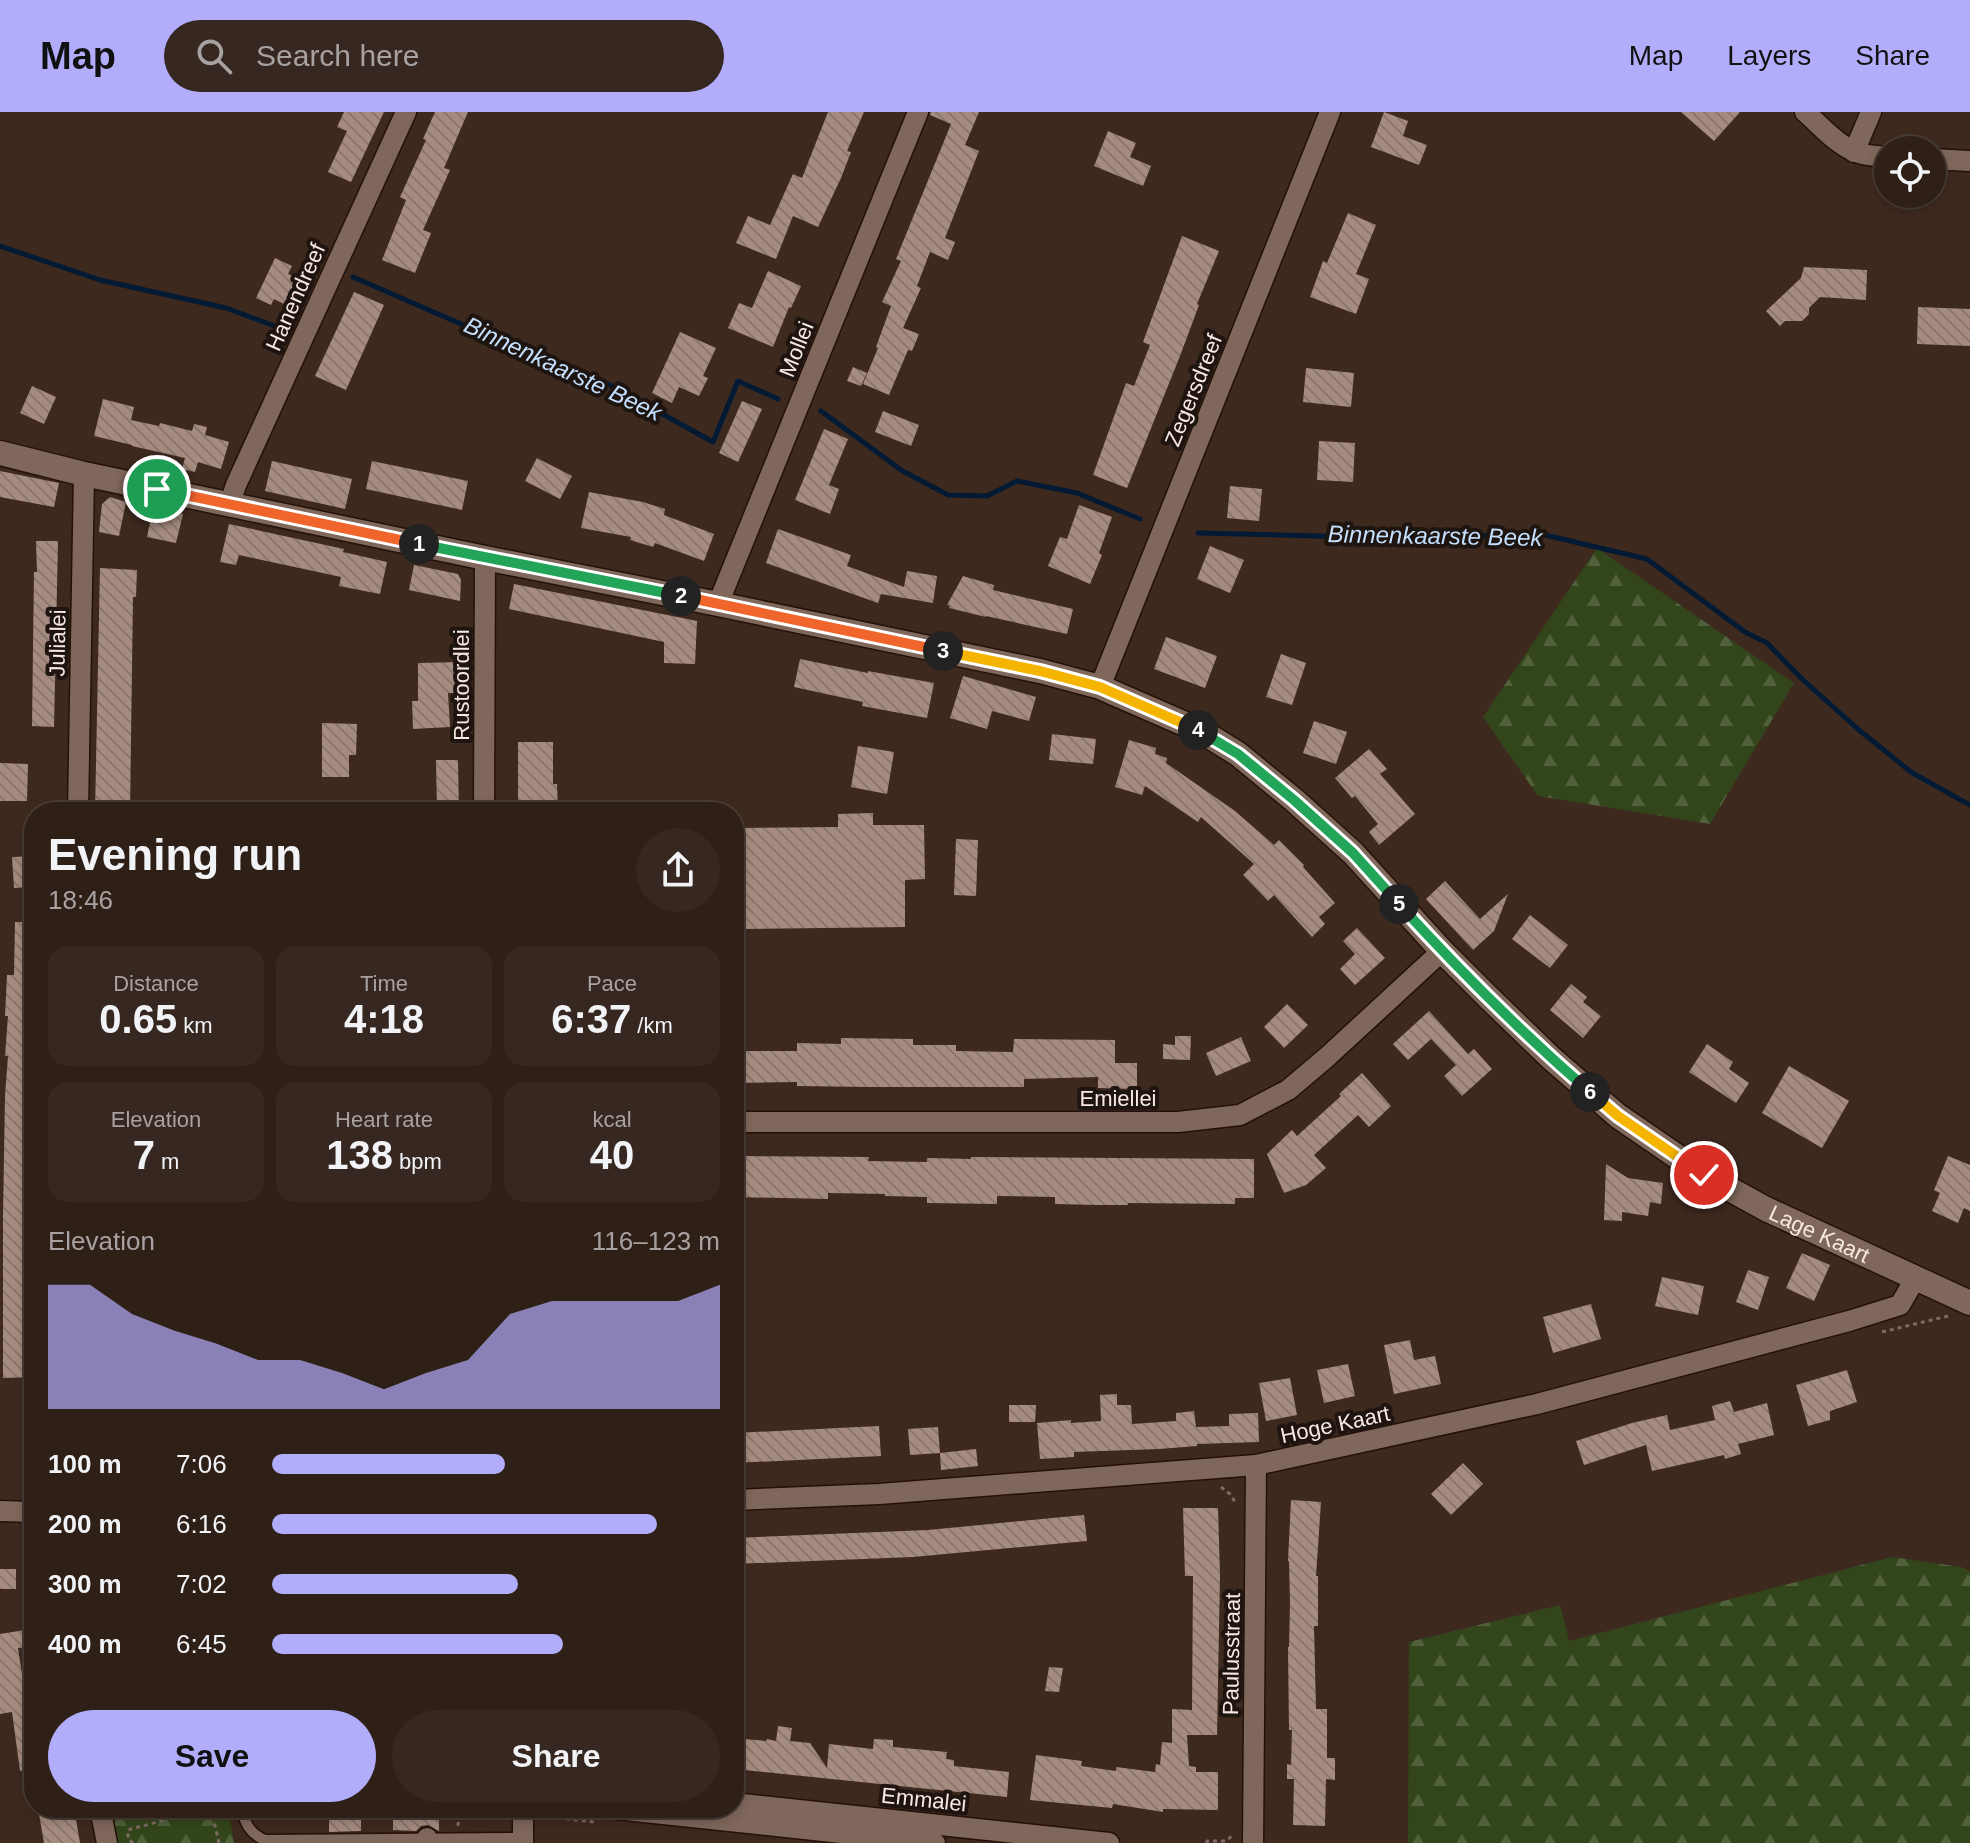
<!DOCTYPE html>
<html lang="en">
<head>
<meta charset="utf-8">
<style>
  body { margin:0; font-family:Helvetica,sans-serif; background:#362720; color:#f1f3f6; height:100vh; display:flex; flex-direction:column; font-size:30px; white-space:nowrap }
  * { box-sizing:border-box; margin:0 }
  p { font-size:26px; color:#a7a2a1 }
  .icon { flex:none; width:44px; height:44px; fill:none; stroke:currentColor; stroke-width:2; stroke-linecap:round; stroke-linejoin:round }
  .map { position:relative; flex:1; overflow:hidden }
  .side { position:absolute; left:24px; top:690px; width:720px; height:1016px; display:flex; flex-direction:column; background:#2e1f17; border-radius:32px; box-shadow:0 4px 12px #0003,0 0 0 2px #493d36 }
  .side>* { flex:none }
  .buttons { position:absolute; left:1874px; top:24px; display:grid; gap:16px }
  .buttons a { display:grid; place-items:center; width:72px; height:72px; border-radius:50%; background:#2e1f17; box-shadow:0 4px 12px #0003,0 0 0 2px #493d36; font-size:40px }
  .pin { position:absolute; display:grid; place-items:center; width:68px; height:68px; color:#fff; margin:-34px; border:4px solid #fff; border-radius:50%; box-shadow:0 2px 8px #0007 }
  .km { position:absolute; width:40px; height:40px; margin:-20px; border-radius:50%; background:#222; color:#fff; font-size:22px; line-height:40px; text-align:center }
  .round { display:grid; place-items:center; flex:none; width:84px; height:84px; border-radius:42px; background:#362720 }
  .headline { display:flex; align-items:center; justify-content:space-between; height:136px; padding:0 24px }
  h1 { font-size:44px; font-weight:700; line-height:60px }
  .stats { display:grid; grid-template-columns:repeat(3,1fr); gap:12px; height:136px; padding:8px 24px }
  .stats div { display:grid; align-content:center; border-radius:20px; background:#362720; text-align:center }
  .stats b { font-size:40px; font-weight:700 }
  .stats small { font-size:22px; font-weight:400 }
  .stats p { font-size:22px }
  .chart { height:224px; padding:16px 24px }
  .chart p { display:flex; justify-content:space-between }
  .chart svg { width:100%; height:144px; margin-top:8px; fill:#b1adfa; opacity:.7 }
  .primary-button { display:flex; gap:16px; margin-top:auto; padding:16px 24px }
  .primary-button a { flex:1; height:92px; border-radius:48px; background:#b1adfa; color:#111; font-size:32px; font-weight:700; line-height:92px; text-align:center }
  .primary-button a+a { background:#362720; color:#f1f3f6 }
  ul { padding:0 24px; list-style:none; font-size:26px }
  li { display:grid; grid-template-columns:128px 96px 1fr; align-items:center; height:60px }
  li i { height:20px; border-radius:10px; background:#b1adfa }
  header { display:flex; align-items:center; gap:48px; box-sizing:border-box; height:112px; padding:0 40px; background:#b1adfa; color:#111 }
  header strong { font-size:38px }
  nav { display:flex; gap:44px; margin-inline-start:auto; font-size:28px }
  .search { width:560px; height:72px; background:#362720; display:flex; align-items:center; gap:20px; box-sizing:border-box; padding:0 28px; border-radius:44px; color:#a7a2a1; font-size:30px }
  .map>svg:first-child { display:block }
</style>
</head>
<body>
<header>
<strong>Map</strong>
<div class="search"><svg class="icon" aria-label="search" viewBox="0 0 24 24"><circle cx="10" cy="10" r="6"/><path d="M15 15l6 6"/></svg>Search here</div>
<nav><a>Map</a><a>Layers</a><a>Share</a></nav>
</header>
<div class="map">
<svg width="1970" height="1731" viewBox="0 0 1970 1731">
  <defs>
    <pattern id="forest-firs" width="22" height="20" patternUnits="userSpaceOnUse" patternTransform="scale(2)"><rect width="22" height="20" fill="#33461b"/><path d="M5 1l3.5 6h-7zM16 11l3.5 6h-7z" fill="#51613c"/></pattern>
    <pattern id="building-back-hatch" width="6" height="6" patternUnits="userSpaceOnUse" patternTransform="scale(2)"><rect width="6" height="6" fill="#a68c80"/><path d="M-1 5l2 2M0 0l6 6M5-1l2 2" fill="none" stroke="#8a776e"/></pattern>
  </defs>
  <rect width="100%" height="100%" fill="#3e291f"/>
  <g fill="url(#forest-firs)">
    <polygon points="1597,436 1794,571 1710,712 1538,684 1483,605"/>
    <polygon points="1892,1445 1961,1455 1970,1459 1970,1731 1408,1731 1409,1530 1560,1493 1569,1529"/>
    <polygon points="111,1696 228,1696 234,1731 118,1731"/>
  </g>
  <g fill="none" stroke-linecap="round" stroke-linejoin="round">
    <g stroke="#021a34" stroke-width="5">
      <polyline points="0,134 100,168 226,196 288,219"/>
      <polyline points="353,165 514,235 608,272 713,330 738,269 778,287"/>
      <polyline points="821,299 901,358 948,383 987,384 1017,369 1077,381 1140,407"/>
      <polyline points="1198,421 1356,425 1545,423 1647,447 1745,520 1767,531 1802,567 1859,618 1911,660 1970,693"/>
    </g>
  </g>
  <g fill="url(#building-back-hatch)">
    <polygon points="344,0 384,0 351,70 328,60 347,19 337,15"/>
    <polygon points="435,0 468,0 444,56 450,58 423,118 431,121 415,161 382,148 406,88 400,85 426,28 423,27"/>
    <polygon points="828,0 864,0 847,39 851,40 841,66 818,115 793,104 776,147 736,131 748,104 770,113 793,62 802,66"/>
    <polygon points="931,0 979,0 965,33 979,39 945,126 955,130 948,148 930,140 917,174 921,176 903,216 919,222 912,239 908,238 889,283 863,272 878,236 876,235 891,194 882,190 901,149 896,147 951,12 930,3"/>
    <polygon points="1384,0 1408,9 1403,24 1427,33 1419,53 1371,35"/>
    <polygon points="1681,0 1740,0 1714,29"/>
    <polygon points="1108,19 1136,31 1130,45 1151,54 1143,74 1094,54"/>
    <polygon points="1348,101 1376,113 1356,162 1369,167 1356,202 1310,185 1323,149 1327,151"/>
    <polygon points="1182,124 1219,139 1197,192 1199,193 1180,244 1127,376 1093,363 1126,271 1134,274 1150,233 1143,230"/>
    <polygon points="275,146 292,154 288,162 298,166 286,193 274,187 271,193 256,186"/>
    <polygon points="1804,155 1867,158 1866,188 1820,185 1809,196 1809,202 1802,209 1785,209 1780,214 1766,199 1801,166"/>
    <polygon points="768,159 801,174 791,196 789,195 773,235 728,216 739,191 752,196"/>
    <polygon points="354,180 384,193 346,278 315,264"/>
    <polygon points="1918,195 1970,197 1970,234 1917,232"/>
    <polygon points="680,220 716,236 703,264 708,266 699,284 679,275 672,291 652,281"/>
    <polygon points="853,255 867,261 861,274 847,269"/>
    <polygon points="1306,256 1354,261 1351,295 1303,290"/>
    <polygon points="32,274 56,285 44,312 20,301"/>
    <polygon points="103,287 134,295 131,308 159,314 160,311 192,319 194,312 207,315 205,323 229,330 221,357 198,350 195,360 182,357 185,346 132,334 132,333 94,324"/>
    <polygon points="742,289 762,297 738,350 719,341"/>
    <polygon points="883,299 919,313 911,334 875,320"/>
    <polygon points="824,317 848,327 829,373 839,377 830,402 795,388"/>
    <polygon points="1319,329 1355,331 1353,370 1317,368"/>
    <polygon points="537,346 572,364 560,387 525,369"/>
    <polygon points="272,349 352,367 345,397 265,379"/>
    <polygon points="372,349 468,369 462,398 366,377"/>
    <polygon points="0,359 59,371 54,395 0,385"/>
    <polygon points="1230,374 1262,377 1259,409 1227,406"/>
    <polygon points="589,380 643,390 665,397 664,403 714,422 704,449 655,431 653,435 630,428 631,425 581,416"/>
    <polygon points="110,385 126,390 119,424 99,420 102,392"/>
    <polygon points="1079,393 1112,405 1099,441 1102,443 1090,472 1048,454 1060,425 1067,427"/>
    <polygon points="153,395 183,402 176,431 147,425"/>
    <polygon points="229,412 344,437 343,440 387,450 380,482 339,474 341,465 239,443 236,453 220,450"/>
    <polygon points="778,417 851,443 847,454 904,475 907,459 937,464 933,491 881,482 878,491 766,451"/>
    <polygon points="36,429 58,429 54,615 32,614 34,460 37,460"/>
    <polygon points="1210,434 1244,448 1230,481 1197,467"/>
    <polygon points="414,453 458,462 461,468 460,489 409,478"/>
    <polygon points="100,456 137,458 136,485 133,485 130,700 95,700"/>
    <polygon points="963,464 994,473 993,478 1073,497 1067,522 986,504 986,505 949,496 950,494 947,493"/>
    <polygon points="514,472 697,509 695,552 664,551 664,530 509,497"/>
    <polygon points="1166,525 1217,544 1205,576 1154,557"/>
    <polygon points="1281,542 1306,551 1292,593 1266,585"/>
    <polygon points="800,547 868,561 868,559 934,571 927,606 862,594 863,590 794,575"/>
    <polygon points="460,550 460,581 448,581 450,615 413,617 412,589 418,589 418,551"/>
    <polygon points="963,564 1036,585 1029,609 992,599 987,617 950,606"/>
    <polygon points="1314,609 1347,620 1336,652 1303,641"/>
    <polygon points="322,611 357,612 356,643 349,643 349,665 322,665"/>
    <polygon points="1052,622 1096,627 1093,652 1049,648"/>
    <polygon points="1129,628 1156,636 1155,642 1167,646 1166,651 1235,699 1274,733 1279,728 1304,753 1303,755 1335,791 1319,805 1325,812 1312,825 1274,783 1268,789 1243,763 1254,752 1201,705 1198,710 1145,674 1142,683 1115,675"/>
    <polygon points="518,630 553,630 553,672 557,672 558,700 518,700"/>
    <polygon points="858,634 894,640 887,682 851,675"/>
    <polygon points="1369,637 1387,657 1380,662 1415,702 1379,733 1369,720 1378,712 1355,684 1352,686 1335,666"/>
    <polygon points="436,648 458,648 459,700 437,700"/>
    <polygon points="0,651 28,652 27,689 0,689"/>
    <polygon points="873,701 873,713 924,713 925,767 905,768 905,815 734,817 734,716 838,715 838,702"/>
    <polygon points="956,727 978,728 976,784 954,783"/>
    <polygon points="34,744 34,775 14,776 12,745"/>
    <polygon points="1445,769 1480,807 1508,782 1494,819 1473,838 1426,787"/>
    <polygon points="1530,803 1568,833 1550,856 1512,827"/>
    <polygon points="15,810 34,810 34,1265 3,1266 3,1105 5,984 8,944 5,944 8,904 5,904 7,863 14,863"/>
    <polygon points="1357,816 1385,846 1355,873 1340,857 1355,842 1343,829"/>
    <polygon points="1571,872 1587,885 1583,890 1601,904 1583,926 1550,898"/>
    <polygon points="1287,892 1308,913 1284,936 1264,915"/>
    <polygon points="1429,899 1468,942 1474,937 1492,957 1462,984 1444,964 1456,953 1431,927 1408,948 1393,932"/>
    <polygon points="1175,924 1191,924 1190,948 1163,947 1163,932 1175,933"/>
    <polygon points="1241,925 1251,949 1216,964 1206,941"/>
    <polygon points="841,926 913,927 913,933 956,933 956,939 1013,940 1014,927 1115,928 1115,951 1137,951 1137,977 1098,976 1098,965 1024,967 1024,975 870,975 797,974 797,970 734,971 734,939 797,939 797,931 841,932"/>
    <polygon points="1707,932 1733,950 1729,957 1749,971 1736,991 1689,960"/>
    <polygon points="1789,954 1849,989 1822,1036 1762,1001"/>
    <polygon points="1362,961 1391,994 1369,1015 1358,1003 1314,1043 1326,1056 1306,1073 1284,1081 1267,1042 1292,1018 1297,1024 1341,984 1339,982"/>
    <polygon points="734,1044 869,1045 868,1049 927,1050 927,1046 971,1047 971,1045 1254,1047 1254,1086 1235,1086 1235,1092 1128,1091 1128,1093 1099,1093 1055,1092 1055,1085 997,1084 997,1092 927,1091 927,1085 885,1084 885,1082 828,1081 828,1087 734,1085"/>
    <polygon points="1948,1044 1970,1053 1970,1099 1964,1096 1958,1111 1932,1099 1940,1081 1934,1078"/>
    <polygon points="1606,1052 1628,1066 1663,1071 1661,1092 1650,1090 1648,1104 1622,1100 1622,1109 1604,1108"/>
    <polygon points="1802,1141 1830,1153 1814,1189 1786,1176"/>
    <polygon points="1748,1158 1769,1165 1758,1198 1736,1190"/>
    <polygon points="1662,1165 1704,1174 1698,1203 1655,1194"/>
    <polygon points="1591,1192 1601,1227 1553,1241 1543,1205"/>
    <polygon points="1410,1228 1414,1248 1435,1244 1441,1272 1394,1282 1384,1233"/>
    <polygon points="1348,1252 1355,1284 1324,1291 1317,1258"/>
    <polygon points="1847,1258 1857,1290 1830,1299 1830,1308 1808,1314 1796,1273"/>
    <polygon points="1290,1266 1297,1303 1266,1309 1259,1271"/>
    <polygon points="1117,1282 1117,1293 1131,1293 1132,1312 1176,1309 1176,1301 1194,1299 1196,1315 1229,1314 1229,1302 1258,1301 1259,1330 1197,1332 1197,1334 1159,1337 1074,1340 1074,1345 1040,1347 1037,1311 1071,1308 1071,1311 1101,1309 1100,1283"/>
    <polygon points="1730,1289 1734,1300 1767,1291 1774,1323 1738,1332 1741,1342 1725,1347 1724,1343 1652,1359 1646,1333 1584,1353 1576,1329 1632,1311 1667,1303 1670,1318 1715,1308 1712,1294"/>
    <polygon points="1009,1293 1036,1293 1035,1310 1009,1310"/>
    <polygon points="879,1314 881,1344 734,1351 734,1321"/>
    <polygon points="938,1315 940,1341 910,1343 908,1317"/>
    <polygon points="976,1337 978,1354 941,1358 940,1341"/>
    <polygon points="1463,1351 1483,1372 1451,1403 1431,1382"/>
    <polygon points="1291,1388 1321,1390 1316,1464 1318,1464 1318,1514 1314,1514 1316,1597 1327,1597 1327,1646 1335,1646 1335,1668 1326,1667 1325,1714 1293,1713 1294,1667 1287,1667 1287,1652 1291,1653 1292,1618 1289,1618 1288,1535 1289,1535 1290,1491 1289,1449 1288,1449"/>
    <polygon points="1183,1396 1218,1396 1220,1463 1217,1623 1187,1623 1189,1654 1196,1655 1196,1660 1218,1660 1218,1698 1163,1697 1163,1700 1113,1692 1112,1696 1030,1688 1036,1643 1082,1649 1081,1654 1116,1659 1116,1655 1155,1660 1156,1652 1160,1653 1162,1630 1172,1631 1172,1597 1192,1598 1193,1464 1185,1464"/>
    <polygon points="1084,1403 1087,1429 913,1445 734,1452 734,1426 928,1418"/>
    <rect x="0" y="1457" width="16" height="20"/>
    <polygon points="25,1518 28,1535 18,1536 25,1581 34,1580 34,1657 20,1659 12,1600 0,1602 0,1522"/>
    <polygon points="1049,1555 1063,1556 1059,1580 1045,1579"/>
    <polygon points="778,1614 792,1616 790,1629 810,1631 827,1656 829,1632 873,1637 874,1627 893,1628 893,1635 947,1640 946,1647 954,1648 954,1654 1009,1660 1007,1685 734,1657 734,1626 766,1629 767,1627 776,1629"/>
    <polygon points="38,1696 74,1696 80,1731 44,1731"/>
    <polygon points="329,1696 361,1696 361,1719 329,1720"/>
    <polygon points="393,1696 434,1696 434,1705 439,1704 439,1719 428,1713 421,1714 416,1719 393,1718"/>
  </g>
  <g fill="none" stroke-linecap="round" stroke-linejoin="round">
    <defs>
      <path id="lane" d="M 241,1696 C 245,1711 250,1722 265,1728 L 523,1726"/>
      <g id="street">
        <path d="M 1805,0 C 1820,13 1837,33 1856,40 C 1866,44 1877,44 1888,45"/>
        <polyline points="1854,40 1871,0"/>
        <polyline points="1932,47 1970,49"/>
        <polyline points="230,391 236,373 406,0"/>
        <polyline points="718,492 918,0"/>
        <polyline points="1100,575 1330,0"/>
        <polyline points="78,700 84,362"/>
        <polyline points="484,700 485,446"/>
        <polyline points="734,1010 1178,1010 1240,1003 1288,978 1327,945 1442,839"/>
        <polyline points="734,1388 879,1382 1256,1353 1537,1292 1849,1209 1900,1193 1915,1167"/>
        <polyline points="0,1399 34,1400"/>
        <polyline points="734,1691 1109,1731"/>
        <polyline points="100,1696 107,1731"/>
        <polyline points="607,1696 935,1731"/>
        <polyline points="427,1726 427,1731"/>
        <polyline points="523,1731 523,1696"/>
        <polyline points="1253,1731 1256,1353"/>
      </g>
      <g id="secondary">
        <path id="s1" d="M 0,341 L 84,362 L 485,446 L 718,492 L 1040,559 L 1100,575 L 1201,619 L 1238,642 L 1294,688 L 1353,741 L 1442,839 L 1489,886 L 1551,946 L 1618,1004 L 1704,1063 L 1766,1097 L 1970,1191"/>
      </g>
    </defs>
    <use href="#lane" stroke="#241108" stroke-width="13"/>
    <use href="#street" stroke="#241108" stroke-width="23"/>
    <use href="#secondary" stroke="#241108" stroke-width="27"/>
    <g stroke="#7e6b63" stroke-width="3" stroke-dasharray="4 4" stroke-linecap="butt">
      <polyline points="1882,1220 1948,1204"/>
      <polyline points="1221,1375 1230,1382 1235,1390"/>
      <polyline points="30,1418 34,1438"/>
      <polyline points="211,1696 219,1731"/>
      <polyline points="542,1704 594,1710"/>
      <polyline points="458,1714 459,1696"/>
      <path d="M 133,1731 L 128,1727 L 128,1718 C 144,1712 167,1712 176,1696"/>
      <polyline points="1207,1731 1207,1729 1226,1729 1233,1723"/>
    </g>
    <use href="#lane" stroke="#7f675b" stroke-width="10"/>
    <use href="#street" stroke="#7f675b" stroke-width="20"/>
    <use href="#secondary" stroke="#7f675b" stroke-width="24"/>
  </g>
  <g fill="none" stroke-linecap="round" stroke-linejoin="round">
    <defs>
      <polyline id="split-1" points="157,377 419,432"/>
      <polyline id="split-2" points="419,432 681,484"/>
      <polyline id="split-3" points="681,484 943,539"/>
      <polyline id="split-4" points="943,539 1040,559 1100,575 1198,618"/>
      <polyline id="split-5" points="1198,618 1238,642 1294,688 1353,741 1399,792"/>
      <path id="split-6" d="M 1399,792 C 1459,858 1522,921 1590,980"/>
      <polyline id="split-7" points="1590,980 1618,1004 1704,1063"/>
    </defs>
    <use href="#split-1" stroke="#fff" stroke-width="16"/>
    <use href="#split-2" stroke="#fff" stroke-width="16"/>
    <use href="#split-3" stroke="#fff" stroke-width="16"/>
    <use href="#split-4" stroke="#fff" stroke-width="16"/>
    <use href="#split-5" stroke="#fff" stroke-width="16"/>
    <use href="#split-6" stroke="#fff" stroke-width="16"/>
    <use href="#split-7" stroke="#fff" stroke-width="16"/>
    <use href="#split-1" stroke="#f0652b" stroke-width="10"/>
    <use href="#split-2" stroke="#22a559" stroke-width="10"/>
    <use href="#split-3" stroke="#f0652b" stroke-width="10"/>
    <use href="#split-4" stroke="#f5b400" stroke-width="10"/>
    <use href="#split-5" stroke="#22a559" stroke-width="10"/>
    <use href="#split-6" stroke="#22a559" stroke-width="10"/>
    <use href="#split-7" stroke="#f5b400" stroke-width="10"/>
  </g>
  <g text-anchor="middle" stroke-width="8" stroke-linejoin="round" paint-order="stroke">
    <g font-size="22" fill="#f7e8e2" stroke="#1e1410">
      <text transform="translate(295 185) rotate(-66)" y="8">Hanendreef</text>
      <text transform="translate(796 237) rotate(-68)" y="8">Mollei</text>
      <text transform="translate(1193 278) rotate(-68)" y="8">Zegersdreef</text>
      <text transform="translate(57 531) rotate(-89)" y="8">Julialei</text>
      <text transform="translate(461 573) rotate(-90)" y="8">Rustoordlei</text>
      <text x="1118" y="994">Emiellei</text>
      <text dy="8" stroke="none"><textPath href="#s1" startOffset="2038">Lage Kaart</textPath></text>
      <text transform="translate(1335 1312) rotate(-12)" y="8">Hoge Kaart</text>
      <text transform="translate(1231 1542) rotate(-89)" y="8">Paulusstraat</text>
      <text transform="translate(924 1687) rotate(6)" y="8">Emmalei</text>
    </g>
    <g font-size="24" font-style="italic" fill="#c3dffd" stroke="#1e1410">
      <text transform="translate(563 257) rotate(25)" y="8">Binnenkaarste Beek</text>
      <text transform="translate(1435 424) rotate(1)" y="8">Binnenkaarste Beek</text>
    </g>
  </g>
</svg>
<div class="buttons">
<a><svg class="icon" aria-label="locate" viewBox="0 0 24 24"><circle cx="12" cy="12" r="6"/><path d="M12 2v4M12 18v4M2 12h4M18 12h4"/></svg></a>
</div>
<div class="pin" style="left:157px;top:377px;background:#1e9e55"><svg class="icon" aria-label="arrive" viewBox="0 0 24 24"><path d="M6 21V4h12l-3 4 3 4H6"/></svg></div>
<div class="pin" style="left:1704px;top:1063px;background:#d93025"><svg class="icon" aria-label="check" viewBox="0 0 24 24"><path d="M5 12l5 5 9-10"/></svg></div>
<b class="km" style="left:419px;top:432px">1</b>
<b class="km" style="left:681px;top:484px">2</b>
<b class="km" style="left:943px;top:539px">3</b>
<b class="km" style="left:1198px;top:618px">4</b>
<b class="km" style="left:1399px;top:792px">5</b>
<b class="km" style="left:1590px;top:980px">6</b>
<section class="side">
<div class="headline"><div><h1>Evening run</h1><p>18:46</p></div><a class="round"><svg class="icon" aria-label="share" viewBox="0 0 24 24"><path d="M12 15V3M7 8l5-5 5 5M5 13v7h14v-7"/></svg></a></div>
<div class="stats">
<div><p>Distance</p><b>0.65<small> km</small></b></div>
<div><p>Time</p><b>4:18</b></div>
<div><p>Pace</p><b>6:37<small> /km</small></b></div>
</div>
<div class="stats">
<div><p>Elevation</p><b>7<small> m</small></b></div>
<div><p>Heart rate</p><b>138<small> bpm</small></b></div>
<div><p>kcal</p><b>40</b></div>
</div>
<div class="chart"><p><span>Elevation</span>116–123 m</p>
<svg viewBox="0 0 160 44" preserveAspectRatio="none"><path d="M0 44V6L10 6L20 15L30 20L40 24L50 29L60 29L70 33L80 38L90 33L100 29L110 15L120 11L130 11L140 11L150 11L160 6V44z"/></svg>
</div>
<ul>
<li><b>100 m</b>7:06<i style="width:52%"></i></li>
<li><b>200 m</b>6:16<i style="width:86%"></i></li>
<li><b>300 m</b>7:02<i style="width:55%"></i></li>
<li><b>400 m</b>6:45<i style="width:65%"></i></li>
</ul>
<div class="primary-button"><a>Save</a><a>Share</a></div>
</section>
</div>
</body>
</html>
